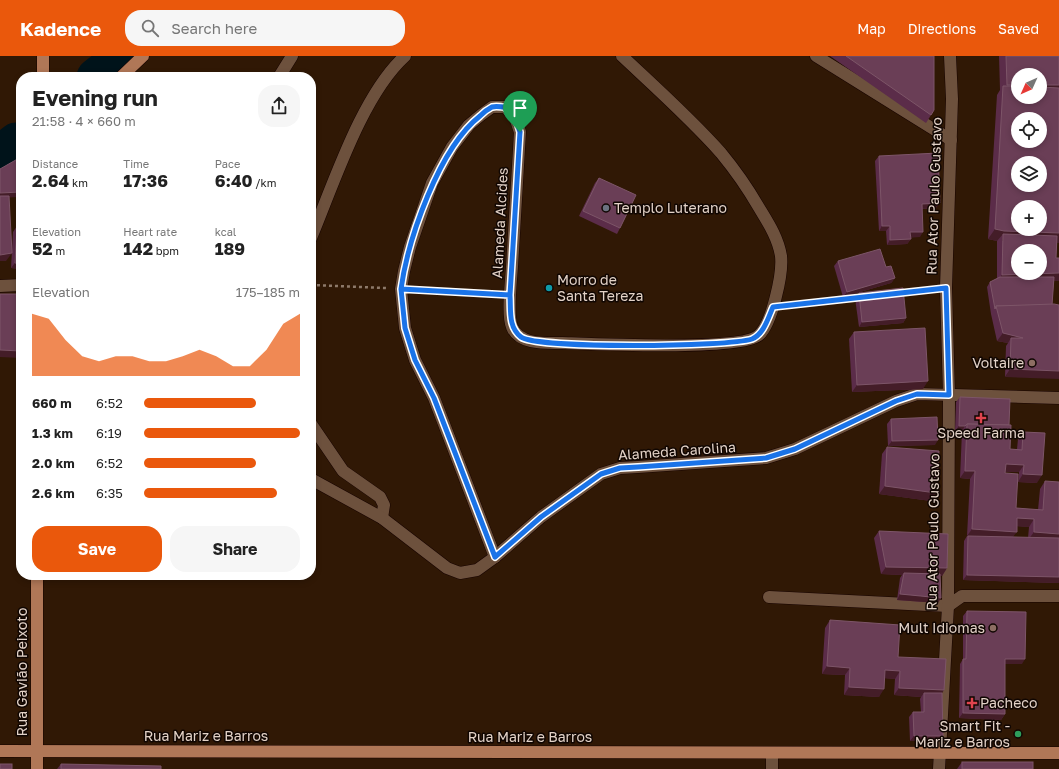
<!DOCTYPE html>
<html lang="en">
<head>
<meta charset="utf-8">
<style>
  body { margin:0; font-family:"Golos Text",sans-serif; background:#f6f6f6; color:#222; height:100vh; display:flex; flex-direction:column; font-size:15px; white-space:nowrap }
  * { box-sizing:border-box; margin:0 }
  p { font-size:13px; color:#767676 }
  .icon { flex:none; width:22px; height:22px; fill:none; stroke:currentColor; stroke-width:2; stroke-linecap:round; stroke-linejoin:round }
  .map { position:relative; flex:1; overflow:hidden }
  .details { position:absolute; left:16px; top:16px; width:300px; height:508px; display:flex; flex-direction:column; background:#fff; border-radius:16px; box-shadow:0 2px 6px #0003 }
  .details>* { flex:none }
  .needle { width:26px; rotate:225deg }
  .controls { position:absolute; left:1011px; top:12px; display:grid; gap:8px }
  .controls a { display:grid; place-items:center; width:36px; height:36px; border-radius:50%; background:#fff; box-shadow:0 2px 6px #0003; font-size:20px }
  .pin { position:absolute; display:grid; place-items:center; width:34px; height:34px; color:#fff; margin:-41px -17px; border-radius:50% 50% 50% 0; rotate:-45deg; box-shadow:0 0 4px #0007 }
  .pin .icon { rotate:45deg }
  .round { display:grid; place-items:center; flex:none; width:42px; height:42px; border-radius:16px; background:#f6f6f6 }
  .overview { display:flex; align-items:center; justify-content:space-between; height:68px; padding:0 16px }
  h1 { font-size:22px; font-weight:700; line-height:30px }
  .stats { display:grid; grid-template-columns:repeat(3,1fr); gap:6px; height:68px; padding:4px 16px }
  .stats div { display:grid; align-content:center }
  .stats b { font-size:17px; font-weight:700 }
  .stats small { font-size:11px; font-weight:400 }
  .stats p { font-size:11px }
  .chart { height:112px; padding:8px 16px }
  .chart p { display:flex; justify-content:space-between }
  .chart svg { width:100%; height:72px; margin-top:4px; fill:#ea580c; opacity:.7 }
  .action { display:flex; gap:8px; margin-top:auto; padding:8px 16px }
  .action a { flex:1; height:46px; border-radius:16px; background:#ea580c; color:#fff; font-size:16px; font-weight:700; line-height:46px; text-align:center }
  .action a+a { background:#f6f6f6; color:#222 }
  ul { padding:0 16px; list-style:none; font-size:13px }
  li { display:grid; grid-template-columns:64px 48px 1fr; align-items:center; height:30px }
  li i { height:10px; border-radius:5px; background:#ea580c }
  header { display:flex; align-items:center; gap:24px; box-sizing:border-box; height:56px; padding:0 20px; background:#ea580c; color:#fff }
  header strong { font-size:19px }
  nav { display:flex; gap:22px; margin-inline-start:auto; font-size:14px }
  .search { width:280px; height:36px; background:#f6f6f6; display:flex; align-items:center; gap:10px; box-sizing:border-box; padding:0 14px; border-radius:16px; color:#767676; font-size:15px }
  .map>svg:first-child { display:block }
</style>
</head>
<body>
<header>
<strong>Kadence</strong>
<div class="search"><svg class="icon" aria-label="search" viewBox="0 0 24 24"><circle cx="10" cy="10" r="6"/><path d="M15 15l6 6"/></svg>Search here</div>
<nav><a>Map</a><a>Directions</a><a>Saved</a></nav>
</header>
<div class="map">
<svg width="1059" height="713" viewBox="0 0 1059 713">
  <rect width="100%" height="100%" fill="#301805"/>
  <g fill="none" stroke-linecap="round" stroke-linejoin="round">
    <g stroke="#00131a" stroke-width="37">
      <polyline points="95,21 121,0"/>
      <polyline points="0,97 16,85"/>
    </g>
    <defs>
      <g id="minor">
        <polyline points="816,0 951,84"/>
        <polyline points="279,21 292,0"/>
        <path d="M 311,182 C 334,127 362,39 405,0"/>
        <polyline points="0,230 21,229"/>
        <polyline points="311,368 343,415 380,441 384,449 382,462"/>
        <polyline points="311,423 382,462 447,512 460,517 477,514 495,501 541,461 601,418 620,412 638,411 766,402 795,393 896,345 917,338 1059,342"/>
        <path d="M 495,501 L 434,342 L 415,304 L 405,272 L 401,233 L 404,215 L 410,191 L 432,127 L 452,91 L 469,69 L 481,59 L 492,51 L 505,51 L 515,61 L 520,76 C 517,121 515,166 512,211 C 511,225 507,259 512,271 C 519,289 546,287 562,287 C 592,288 742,295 759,279 C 772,267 783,218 781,200 C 778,181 767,165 758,150 C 747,131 735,114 721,97 C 692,64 655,31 622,0"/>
        <polyline points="769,541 948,550 962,540 1059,540"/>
        <polyline points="772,697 772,713"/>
        <polyline points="939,713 948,550 949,339 946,232 952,43 950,0"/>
      </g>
      <g id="major">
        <polyline points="43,21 43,0"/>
        <polyline points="121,21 143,0"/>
        <polyline points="0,695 1059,697"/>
        <polyline points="37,713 37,519"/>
      </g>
    </defs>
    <use href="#minor" stroke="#170300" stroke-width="13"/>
    <use href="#major" stroke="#170300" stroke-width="13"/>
    <g stroke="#8d796a" stroke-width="2.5" stroke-dasharray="3 3" stroke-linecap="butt">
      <polyline points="311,229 386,232"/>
      <polyline points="417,234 494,238"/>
      <polyline points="901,237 929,234"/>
      <polyline points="789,249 858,242"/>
    </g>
    <use href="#minor" stroke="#6d513d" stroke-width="12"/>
    <use href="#major" stroke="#b07757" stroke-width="12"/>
  </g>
  <g fill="#5b2c49" fill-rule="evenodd">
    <polygon points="830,0 934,0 931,59 926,67"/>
    <polygon points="999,0 1059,0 1059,187 1057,187 1052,249 1059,249 1005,321 1006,290 1008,287 997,285 991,258 987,231 990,226 997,223 997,185 988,183 997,39 1000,34"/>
    <polygon points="879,100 936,152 922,153 920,181 910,181 911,183 907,188 887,189 886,175 879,175 875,105"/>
    <polygon points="599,122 620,172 617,178 579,160 595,127"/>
    <polygon points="17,170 21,171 21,213 11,212 13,176"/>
    <polygon points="838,205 886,211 895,222 891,227 843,241 834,210"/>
    <polygon points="859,237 906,262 903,267 859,271 855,242"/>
    <polygon points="854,276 923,333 852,336 849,283"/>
    <path d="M 960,341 L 1009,369 L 1010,393 L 1017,393 L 1018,383 L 1023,376 L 1037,427 L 1018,426 L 1019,416 L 1005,416 L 1005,417 L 1016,452 L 1038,454 L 1040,433 L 1045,425 L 1059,527 L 963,524 L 964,485 L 967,480 L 970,423 L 960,422 L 962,375 L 955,375 L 956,346 ZM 1017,470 L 1029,471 L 1028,482 L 1013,481 Z"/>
    <polygon points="891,363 935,389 888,390 887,368"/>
    <polygon points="887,391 931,445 879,438 882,398"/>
    <polygon points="879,475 947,512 942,520 940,520 938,547 897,544 900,522 902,519 881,518 874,482"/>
    <polygon points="967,555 1022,608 1005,608 1005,658 1001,664 959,662 960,608 963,603 963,560"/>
    <polygon points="830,564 898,601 942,637 943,680 940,685 910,685 909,661 913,656 921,656 920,643 921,641 894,639 895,623 885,622 879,641 844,639 845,619 822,618 825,572"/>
    <polygon points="962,706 1033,713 957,713"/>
    <polygon points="61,708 161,713 57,713"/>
  </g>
  <g fill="#441d28">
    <rect x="1040" y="29" width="19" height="9"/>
    <polygon points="21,136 21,139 19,141 0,142 0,137"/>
    <polygon points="940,147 936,152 918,153 922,148"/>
    <polygon points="882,170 890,170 886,175 879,175"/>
    <polygon points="995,173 1059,177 1059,187 1002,185 1003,178 997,185 988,183"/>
    <polygon points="910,176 923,176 920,181 907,182"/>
    <polygon points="911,183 907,188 887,189 890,184"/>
    <polygon points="12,197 6,205 0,205 0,199"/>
    <polygon points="15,207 21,208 21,213 11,212"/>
    <polygon points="1059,217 1059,225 996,226 1002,219"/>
    <polygon points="895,222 891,227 843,241 847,236"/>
    <polygon points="906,262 903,267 859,271 862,266"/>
    <polygon points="1003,277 1023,282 1011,282 1008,287 997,285"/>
    <polygon points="0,294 21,295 21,302 0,301"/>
    <polygon points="1010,313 1059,315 1059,323 1005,321"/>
    <polygon points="928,325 923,333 852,336 857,329"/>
    <polygon points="959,370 965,370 962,375 955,375"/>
    <polygon points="938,384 935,389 888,390 892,385"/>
    <polygon points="1006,408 1024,409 1019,416 1000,416"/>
    <polygon points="965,415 975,415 970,423 960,422"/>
    <polygon points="1023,418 1042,419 1037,427 1018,426"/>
    <polygon points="885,430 936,437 931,445 879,438"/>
    <polygon points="1017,462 1034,463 1029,471 1012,470"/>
    <polygon points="972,473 1017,476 1011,483 967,480"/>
    <polygon points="1034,476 1059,478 1059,486 1028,484"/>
    <polygon points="886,511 947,512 942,520 903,519 904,517 902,519 881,518"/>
    <polygon points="967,519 1059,521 1059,527 963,524"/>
    <polygon points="900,538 941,542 938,547 897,544"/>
    <polygon points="1005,603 1025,603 1022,608 1002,608"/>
    <polygon points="827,610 850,612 845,619 822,618"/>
    <polygon points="885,614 900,615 895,623 880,622"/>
    <polygon points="849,631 884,633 879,641 844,639"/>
    <polygon points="899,632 944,634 939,642 924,637 921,641 894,639"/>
    <polygon points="963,657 1005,658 1001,664 959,662"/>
    <polygon points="914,680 943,680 940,685 910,685"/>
  </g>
  <g fill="#6a3e56" stroke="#7d5568" fill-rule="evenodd">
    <polygon points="846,0 934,0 934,54 931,59"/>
    <polygon points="1006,0 1059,0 1059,29 1040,29 1040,19 1018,19 1018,29 1007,29"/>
    <path d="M 1003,30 L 1018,30 L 1018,41 L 1040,41 L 1040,31 L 1059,32 L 1059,177 L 1004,175 L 995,173 ZM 1018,63 L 1040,63 L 1040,85 L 1018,85 ZM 1018,107 L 1040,107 L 1040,129 L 1018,129 ZM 1018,151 L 1040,151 L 1040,173 L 1018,173 Z"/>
    <polygon points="938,97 940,147 922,148 923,176 910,176 911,183 890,184 890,170 882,170 879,100"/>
    <polygon points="21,101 21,136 0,137 0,113"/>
    <polygon points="599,122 636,139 620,172 583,155"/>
    <polygon points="0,140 9,140 12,197 0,199"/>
    <polygon points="17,170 21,171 21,208 15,207"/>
    <path d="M 1003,178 L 1057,180 L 1056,202 L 1059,202 L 1059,217 L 1002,219 ZM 1018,195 L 1040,195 L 1040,217 L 1018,217 Z"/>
    <polygon points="880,193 886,211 891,210 895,222 847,236 838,205"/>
    <polygon points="1000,221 1054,221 1052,249 996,250 995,253 990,226"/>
    <polygon points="903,232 906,262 862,266 859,237"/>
    <polygon points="0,238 21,238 21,295 0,294"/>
    <polygon points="1054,248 1059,249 1059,315 1010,313 1011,282 1023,282 1003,277 996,250"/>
    <polygon points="925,272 928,325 857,329 854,276"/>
    <polygon points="960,341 1010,343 1009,369 967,368 965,370 959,370"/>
    <polygon points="937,361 938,384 892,385 891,363"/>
    <polygon points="967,368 1011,369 1010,393 1022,394 1023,376 1045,377 1042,419 1023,418 1024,409 1006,408 1005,417 1018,418 1016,452 1043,454 1045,425 1059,426 1059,478 1034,476 1034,463 1017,462 1017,476 972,473 975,415 965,415"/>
    <polygon points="887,391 939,395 936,437 885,430"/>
    <polygon points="879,475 948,478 947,512 886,511"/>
    <polygon points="968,480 1059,482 1059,521 967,519"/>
    <polygon points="904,517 940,518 941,542 900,538"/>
    <polygon points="967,555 1026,556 1025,603 1005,603 1005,658 963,657 963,603 966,603"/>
    <polygon points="830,564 900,569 898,601 946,603 944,634 899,632 900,615 885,614 884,633 849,631 850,612 827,610"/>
    <polygon points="924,637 942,637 943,680 914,680 913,656 924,656"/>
    <rect x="962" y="706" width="71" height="7"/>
    <rect x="0" y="708" width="12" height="5"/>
    <polygon points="61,708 161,710 161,713 61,713"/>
  </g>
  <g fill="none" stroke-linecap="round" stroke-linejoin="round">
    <defs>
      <path id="route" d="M 520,76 L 515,61 L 504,51 C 501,51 496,50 492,51 C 488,53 483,57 480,60 C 439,92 408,183 401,233 L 510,239 C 511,254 508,271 521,281 C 537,293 729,291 752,283 C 764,278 768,262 773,251 L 946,232 L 949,339 L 917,338 L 896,345 L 795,393 L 766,402 L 638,411 L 620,412 L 601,418 L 541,461 L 495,501 L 434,342 L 415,304 L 405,272 L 401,233 L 510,239 L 520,76"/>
    </defs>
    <use href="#route" stroke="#fff" stroke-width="8"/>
    <use href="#route" stroke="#1a73e8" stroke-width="5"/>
  </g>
  <circle fill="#6b7280" stroke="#100602" stroke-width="1.5" cx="606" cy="152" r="4"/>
  <circle fill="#0f9aa8" stroke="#100602" stroke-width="1.5" cx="549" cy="232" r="4"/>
  <g fill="#8d6e63" stroke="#100602" stroke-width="1.5">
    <circle cx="1032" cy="307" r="4"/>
    <circle cx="993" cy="572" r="4"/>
  </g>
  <g fill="#e0444e" stroke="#100602" stroke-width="1.5">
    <path d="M979 356h4v4h4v4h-4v4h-4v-4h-4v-4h4z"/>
    <path d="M970 641h4v4h4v4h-4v4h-4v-4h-4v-4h4z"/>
  </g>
  <circle fill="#2e9e5b" stroke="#100602" stroke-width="1.5" cx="1018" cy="678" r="4"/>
  <g text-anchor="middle" stroke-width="3" stroke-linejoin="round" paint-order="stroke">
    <g font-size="14" fill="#e3d2c7" stroke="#100602">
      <text transform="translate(934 140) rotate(-88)" y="5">Rua Ator Paulo Gustavo</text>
      <text transform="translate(500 167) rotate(-87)" y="5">Alameda Alcides</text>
      <text transform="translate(677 395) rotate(-4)" y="5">Alameda Carolina</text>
      <text transform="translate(933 476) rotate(-89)" y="5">Rua Ator Paulo Gustavo</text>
      <text transform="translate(22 616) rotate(-90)" y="5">Rua Gavião Peixoto</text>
      <text x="206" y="685">Rua Mariz e Barros</text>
      <text x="530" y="686">Rua Mariz e Barros</text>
    </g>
    <g font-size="14" fill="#e3d2c7" stroke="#100602" text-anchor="start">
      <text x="614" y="157">Templo Luterano</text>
      <text x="557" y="229">Morro de<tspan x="557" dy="16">Santa Tereza</tspan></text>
      <text x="1024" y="312" text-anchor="end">Voltaire</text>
      <text x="981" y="382" text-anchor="middle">Speed Farma</text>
      <text x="985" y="577" text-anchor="end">Mult Idiomas</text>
      <text x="980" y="652">Pacheco</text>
      <text x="1010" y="675" text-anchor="end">Smart Fit -<tspan x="1010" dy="16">Mariz e Barros</tspan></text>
    </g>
  </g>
</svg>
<div class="controls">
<a><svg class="needle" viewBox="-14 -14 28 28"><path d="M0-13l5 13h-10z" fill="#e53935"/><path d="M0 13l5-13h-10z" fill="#767676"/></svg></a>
<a><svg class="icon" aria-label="locate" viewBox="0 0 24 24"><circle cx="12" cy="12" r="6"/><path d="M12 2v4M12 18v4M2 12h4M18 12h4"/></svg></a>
<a><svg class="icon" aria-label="layers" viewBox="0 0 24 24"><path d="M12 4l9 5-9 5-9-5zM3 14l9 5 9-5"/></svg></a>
<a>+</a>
<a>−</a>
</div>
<div class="pin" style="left:520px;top:76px;background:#1e9e55"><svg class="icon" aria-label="arrive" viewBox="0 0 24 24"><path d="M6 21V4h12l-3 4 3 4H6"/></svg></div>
<section class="details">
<div class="overview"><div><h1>Evening run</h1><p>21:58 · 4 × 660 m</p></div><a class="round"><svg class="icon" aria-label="share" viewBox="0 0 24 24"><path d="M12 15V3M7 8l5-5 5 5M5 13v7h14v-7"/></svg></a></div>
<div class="stats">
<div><p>Distance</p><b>2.64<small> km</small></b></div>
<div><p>Time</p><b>17:36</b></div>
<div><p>Pace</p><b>6:40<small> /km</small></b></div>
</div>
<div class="stats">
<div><p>Elevation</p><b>52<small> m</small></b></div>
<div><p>Heart rate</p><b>142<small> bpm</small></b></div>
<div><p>kcal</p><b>189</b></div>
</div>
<div class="chart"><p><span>Elevation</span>175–185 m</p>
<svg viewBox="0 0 160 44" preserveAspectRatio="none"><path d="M0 44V6L10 9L20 22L30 32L40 35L50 32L60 32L70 35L80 35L90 32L100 28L110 32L120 38L130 38L140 28L150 12L160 6V44z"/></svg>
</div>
<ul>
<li><b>660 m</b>6:52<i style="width:72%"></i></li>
<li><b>1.3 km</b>6:19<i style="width:100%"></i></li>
<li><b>2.0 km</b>6:52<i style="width:72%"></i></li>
<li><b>2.6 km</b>6:35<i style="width:85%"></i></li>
</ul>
<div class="action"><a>Save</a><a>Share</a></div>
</section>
</div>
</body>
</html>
